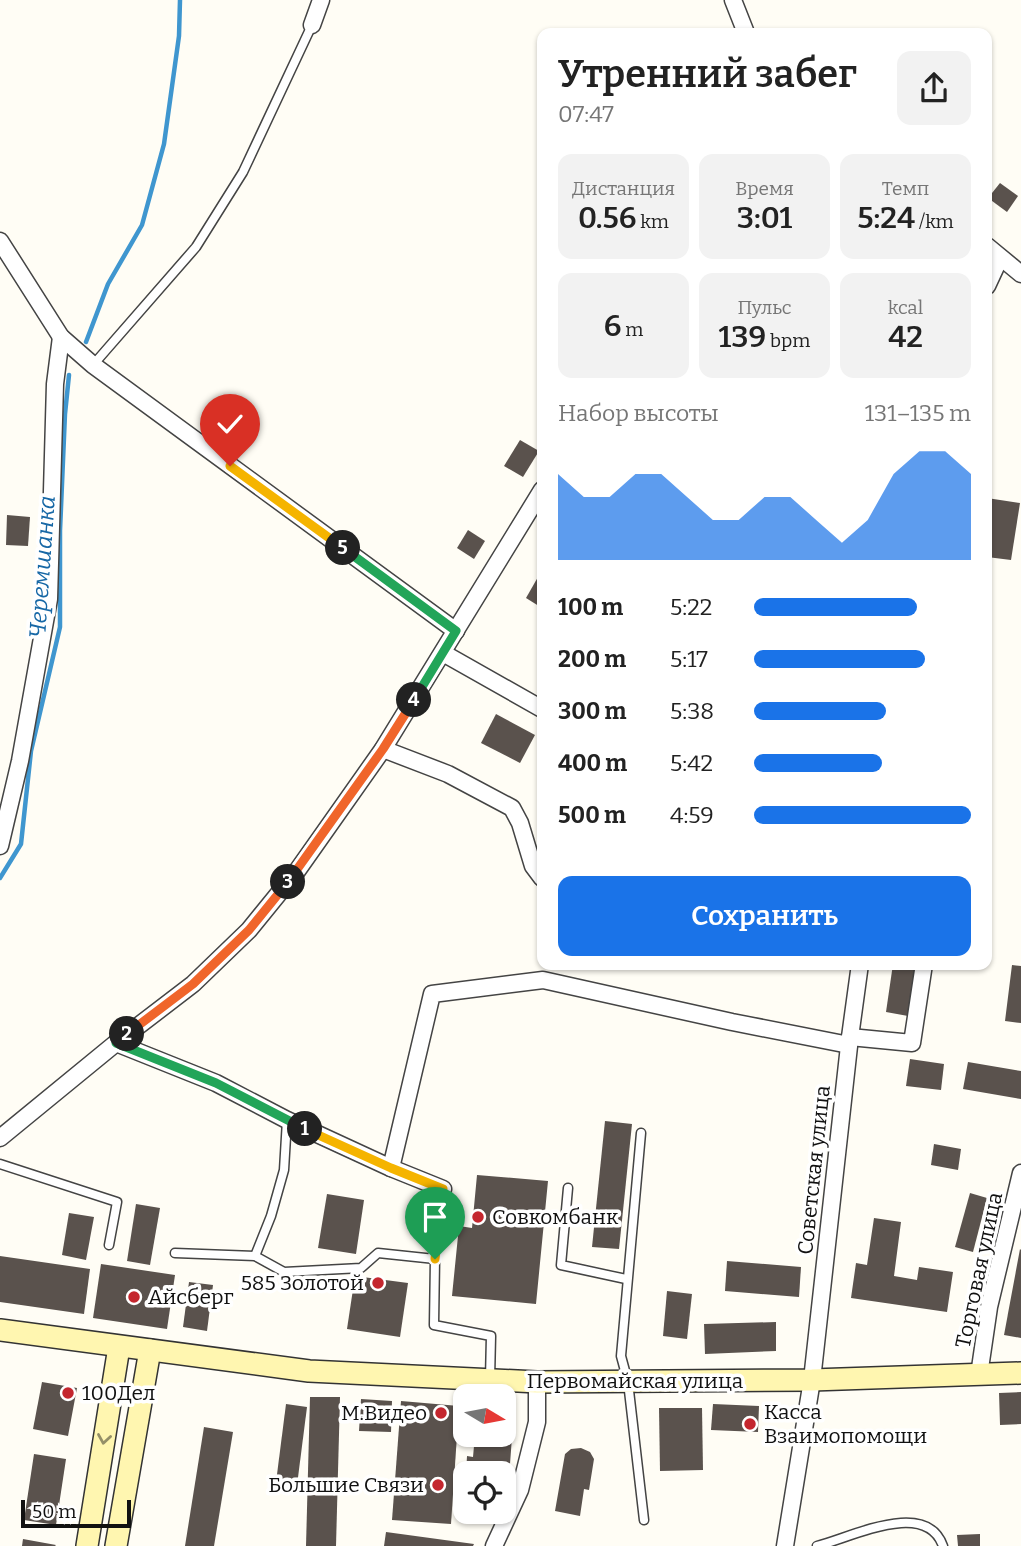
<!DOCTYPE html>
<html lang="ru">
<head>
<meta charset="utf-8">
<style>
  body { margin:0; font-family:Bitter,serif; background:#f2f2f2; color:#222; height:100vh; display:flex; flex-direction:column; font-size:26px; white-space:nowrap }
  * { box-sizing:border-box; margin:0 }
  p { font-size:23px; color:#767676 }
  .icon { flex:none; width:38px; height:38px; fill:none; stroke:currentColor; stroke-width:2; stroke-linecap:round; stroke-linejoin:round }
  .map { position:relative; flex:1; overflow:hidden }
  .side { position:absolute; left:537px; top:28px; width:455px; height:942px; display:flex; flex-direction:column; background:#fff; border-radius:14px; box-shadow:0 2px 5px #0004 }
  .side>* { flex:none }
  .needle { width:46px; rotate:100deg }
  .buttons { position:absolute; left:453px; top:1384px; display:grid; gap:14px }
  .buttons a { display:grid; place-items:center; width:63px; height:63px; border-radius:14px; background:#fff; box-shadow:0 2px 5px #0004; font-size:35px }
  .scale { position:absolute; left:21px; bottom:18px; width:110px; box-sizing:border-box; padding-left:7px; border:4px solid #111; border-top:0; font-size:19px; line-height:24px; white-space:nowrap; color:#111; -webkit-text-stroke:5px #fff; paint-order:stroke }
  .pin { position:absolute; display:grid; place-items:center; width:60px; height:60px; color:#fff; margin:-72px -30px; border-radius:50% 50% 50% 0; rotate:-45deg; box-shadow:0 0 7px #0007 }
  .pin .icon { rotate:45deg }
  .km { position:absolute; width:35px; height:35px; margin:-18px; border-radius:50%; background:#222; color:#fff; font-size:19px; line-height:35px; text-align:center }
  .round { display:grid; place-items:center; flex:none; width:74px; height:74px; border-radius:14px; background:#f2f2f2 }
  .head { display:flex; align-items:center; justify-content:space-between; height:119px; padding:0 21px }
  h1 { font-size:38px; font-weight:600; line-height:52px }
  .figures { display:grid; grid-template-columns:repeat(3,1fr); gap:10px; height:119px; padding:7px 21px }
  .figures div { display:grid; align-content:center; border-radius:14px; background:#f2f2f2; text-align:center }
  .figures b { font-size:30px; font-weight:600 }
  .figures small { font-size:19px; font-weight:400 }
  .figures p { font-size:19px }
  .chart { height:196px; padding:14px 21px }
  .chart p { display:flex; justify-content:space-between }
  .chart svg { width:100%; height:126px; margin-top:7px; fill:#1a73e8; opacity:.7 }
  .button { display:flex; gap:14px; margin-top:auto; padding:14px 21px }
  .button a { flex:1; height:80px; border-radius:14px; background:#1a73e8; color:#fff; font-size:28px; font-weight:600; line-height:80px; text-align:center }
  ul { padding:0 21px; list-style:none; font-size:23px }
  li { display:grid; grid-template-columns:112px 84px 1fr; align-items:center; height:52px }
  li i { height:18px; border-radius:9px; background:#1a73e8 }
  .map>svg:first-child { display:block }
</style>
</head>
<body>
<div class="map">
<svg width="1021" height="1546" viewBox="0 0 1021 1546">
  <rect width="100%" height="100%" fill="#fffdf5"/>
  <g fill="none" stroke-linecap="round" stroke-linejoin="round">
    <g stroke="#3f96cf" stroke-width="4.5">
      <polyline points="86,342 108,284 142,225 164,144 179,36 180,0"/>
      <polyline points="0,878 21,844 31,751 60,627 60,531 65,414 69,375"/>
    </g>
  </g>
  <g fill="#5a524d">
    <polygon points="1000,183 1018,196 1007,212 988,198"/>
    <polygon points="520,440 539,451 523,477 504,466"/>
    <polygon points="987,498 1020,503 1011,560 987,557"/>
    <polygon points="7,515 30,517 28,546 6,545"/>
    <polygon points="468,530 485,541 474,559 457,548"/>
    <polygon points="542,570 542,608 526,598"/>
    <polygon points="496,714 535,735 520,763 481,743"/>
    <polygon points="893,964 917,964 908,1016 886,1012"/>
    <polygon points="1012,965 1021,966 1021,1023 1005,1021"/>
    <polygon points="910,1059 944,1064 941,1090 906,1086"/>
    <polygon points="968,1062 1021,1071 1021,1099 963,1089"/>
    <polygon points="605,1121 632,1124 619,1249 592,1247"/>
    <polygon points="934,1144 961,1149 958,1170 931,1165"/>
    <polygon points="477,1175 548,1181 536,1304 452,1296 459,1226 472,1228"/>
    <polygon points="970,1193 987,1198 973,1252 955,1247"/>
    <polygon points="327,1194 364,1200 356,1254 318,1248"/>
    <polygon points="136,1204 160,1208 150,1265 127,1261"/>
    <polygon points="69,1213 94,1217 86,1260 62,1255"/>
    <polygon points="874,1218 901,1222 894,1276 917,1280 919,1267 953,1272 947,1312 851,1298 856,1263 867,1265"/>
    <polygon points="1020,1249 1021,1250 1021,1338 1004,1335"/>
    <polygon points="0,1256 90,1269 84,1314 0,1302"/>
    <polygon points="727,1261 801,1267 799,1297 725,1291"/>
    <polygon points="101,1264 175,1275 167,1329 93,1318"/>
    <polygon points="355,1276 408,1283 400,1337 347,1329"/>
    <polygon points="189,1282 213,1285 207,1331 183,1327"/>
    <polygon points="667,1291 692,1294 687,1339 663,1336"/>
    <polygon points="776,1322 776,1351 705,1354 704,1324"/>
    <polygon points="42,1382 77,1388 68,1436 33,1429"/>
    <polygon points="1021,1392 1021,1424 1000,1425 999,1393"/>
    <polygon points="310,1397 340,1397 336,1546 306,1546"/>
    <polygon points="361,1399 392,1401 391,1432 359,1431"/>
    <polygon points="401,1401 459,1406 451,1524 392,1520"/>
    <polygon points="286,1404 307,1407 296,1493 275,1490"/>
    <polygon points="713,1404 759,1406 758,1432 711,1430"/>
    <polygon points="659,1408 702,1408 703,1470 660,1471"/>
    <polygon points="504,1409 514,1410 508,1491 504,1490 504,1474 466,1474 467,1456 473,1457 475,1435 504,1435"/>
    <polygon points="204,1427 233,1432 214,1546 185,1546"/>
    <polygon points="581,1448 590,1452 594,1459 589,1490 584,1489 580,1516 555,1511 565,1454 571,1449"/>
    <polygon points="34,1454 66,1459 56,1525 24,1520"/>
    <polygon points="386,1532 474,1544 473,1546 384,1546"/>
    <polygon points="980,1534 980,1546 958,1546 957,1535"/>
    <polygon points="23,1539 56,1545 55,1546 22,1546"/>
  </g>
  <g fill="none" stroke-linecap="round" stroke-linejoin="round">
    <defs>
      <g id="lane">
        <polyline points="93,365 196,247 243,172 312,25"/>
        <polyline points="641,1133 621,1356 628,1382 644,1520"/>
        <polyline points="0,1164 117,1202 109,1245"/>
        <polyline points="568,1188 561,1265 626,1279"/>
        <polyline points="443,1189 435,1259 434,1325 491,1336 490,1379"/>
        <polyline points="175,1253 255,1256 284,1272 361,1268 378,1253 435,1259"/>
        <polyline points="255,1256 271,1216 284,1170 287,1120"/>
        <path d="M 817,1546 C 850,1538 926,1498 943,1546"/>
      </g>
      <g id="street">
        <polyline points="733,0 746,33"/>
        <polyline points="312,25 321,0"/>
        <polyline points="0,241 61,337 93,365 456,631"/>
        <polyline points="987,246 1021,274"/>
        <polyline points="987,286 1000,258"/>
        <polyline points="443,653 542,709"/>
        <polyline points="383,749 448,774 512,808 520,823 533,866 542,878"/>
        <polyline points="0,846 20,761 49,599 55,384 61,337"/>
        <polyline points="850,1037 912,1043 924,964"/>
        <polyline points="116,1043 216,1083 287,1120 391,1168 443,1189"/>
        <polyline points="0,1138 116,1043 193,984 249,930 297,871 383,749 542,490"/>
        <polyline points="391,1168 432,994 543,980 732,1022 849,1045"/>
        <polyline points="979,1375 989,1307 1021,1173"/>
        <polyline points="494,1546 520,1490 537,1422 537,1382"/>
        <polyline points="785,1546 812,1380 850,1037 860,964"/>
      </g>
      <g id="secondary">
        <polyline points="0,1330 309,1371 537,1382 812,1380 1021,1373"/>
        <polyline points="87,1546 119,1347"/>
        <polyline points="116,1546 150,1350"/>
      </g>
    </defs>
    <use href="#lane" stroke="#444" stroke-width="11"/>
    <use href="#street" stroke="#444" stroke-width="19"/>
    <use href="#secondary" stroke="#333" stroke-width="24"/>
    <use href="#lane" stroke="#fff" stroke-width="8"/>
    <use href="#street" stroke="#fff" stroke-width="16"/>
    <use href="#secondary" stroke="#fff6b0" stroke-width="21"/>
  </g>
  <defs><path id="oneway-chevron" d="M-2-3.5L2.5 0L-2 3.5" fill="none" stroke-width="1.6" stroke-linecap="round" stroke-linejoin="round" transform="scale(1.75)"/></defs>
  <use stroke="#948f68" href="#oneway-chevron" transform="translate(104 1439) rotate(99)"/>
  <g fill="none" stroke-linecap="round" stroke-linejoin="round">
    <defs>
      <polyline id="split-1" points="305,1129 391,1168 443,1189 435,1259"/>
      <polyline id="split-2" points="127,1034 116,1043 216,1083 305,1129"/>
      <polyline id="split-3" points="127,1034 193,984 249,930 288,882"/>
      <polyline id="split-4" points="288,882 383,749 414,700"/>
      <polyline id="split-5" points="343,548 456,631 414,700"/>
      <polyline id="split-6" points="230,466 343,548"/>
    </defs>
    <use href="#split-1" stroke="#fff" stroke-width="14"/>
    <use href="#split-2" stroke="#fff" stroke-width="14"/>
    <use href="#split-3" stroke="#fff" stroke-width="14"/>
    <use href="#split-4" stroke="#fff" stroke-width="14"/>
    <use href="#split-5" stroke="#fff" stroke-width="14"/>
    <use href="#split-6" stroke="#fff" stroke-width="14"/>
    <use href="#split-1" stroke="#f5b400" stroke-width="9"/>
    <use href="#split-2" stroke="#22a559" stroke-width="9"/>
    <use href="#split-3" stroke="#f0652b" stroke-width="9"/>
    <use href="#split-4" stroke="#f0652b" stroke-width="9"/>
    <use href="#split-5" stroke="#22a559" stroke-width="9"/>
    <use href="#split-6" stroke="#f5b400" stroke-width="9"/>
  </g>
  <g fill="#c4262e" stroke="#fff" stroke-width="2.5">
    <circle cx="478" cy="1217" r="7"/>
    <circle cx="378" cy="1283" r="7"/>
    <circle cx="134" cy="1297" r="7"/>
    <circle cx="68" cy="1393" r="7"/>
    <circle cx="441" cy="1413" r="7"/>
    <circle cx="750" cy="1424" r="7"/>
    <circle cx="438" cy="1485" r="7"/>
  </g>
  <g text-anchor="middle" stroke-width="7" stroke-linejoin="round" paint-order="stroke">
    <g font-size="21" fill="#111" stroke="#fff">
      <text transform="translate(814 1170) rotate(-84)" y="7">Советская улица</text>
      <text transform="translate(979 1270) rotate(-78)" y="7">Торговая улица</text>
      <text x="635" y="1388">Первомайская улица</text>
    </g>
    <g font-size="21" fill="#111" stroke="#fff" text-anchor="start">
      <text x="492" y="1224">Совкомбанк</text>
      <text x="364" y="1290" text-anchor="end">585 Золотой</text>
      <text x="148" y="1304">Айсберг</text>
      <text x="82" y="1400">100Дел</text>
      <text x="764" y="1419">Касса<tspan x="764" dy="24">Взаимопомощи</tspan></text>
      <text x="427" y="1420" text-anchor="end">М.Видео</text>
      <text x="424" y="1492" text-anchor="end">Большие Связи</text>
    </g>
    <g font-size="23" font-style="italic" fill="#1768a6" stroke="#fff">
      <text transform="translate(42 567) rotate(-86)" y="8">Черемшанка</text>
    </g>
  </g>
</svg>
<div class="buttons">
<a><svg class="needle" viewBox="-14 -14 28 28"><path d="M0-13l5 13h-10z" fill="#e53935"/><path d="M0 13l5-13h-10z" fill="#767676"/></svg></a>
<a><svg class="icon" aria-label="locate" viewBox="0 0 24 24"><circle cx="12" cy="12" r="6"/><path d="M12 2v4M12 18v4M2 12h4M18 12h4"/></svg></a>
</div>
<div class="scale">50 m</div>
<div class="pin" style="left:435px;top:1259px;background:#1e9e55"><svg class="icon" aria-label="arrive" viewBox="0 0 24 24"><path d="M6 21V4h12l-3 4 3 4H6"/></svg></div>
<div class="pin" style="left:230px;top:466px;background:#d93025"><svg class="icon" aria-label="check" viewBox="0 0 24 24"><path d="M5 12l5 5 9-10"/></svg></div>
<b class="km" style="left:305px;top:1129px">1</b>
<b class="km" style="left:127px;top:1034px">2</b>
<b class="km" style="left:288px;top:882px">3</b>
<b class="km" style="left:414px;top:700px">4</b>
<b class="km" style="left:343px;top:548px">5</b>
<section class="side">
<div class="head"><div><h1>Утренний забег</h1><p>07:47</p></div><a class="round"><svg class="icon" aria-label="share" viewBox="0 0 24 24"><path d="M12 15V3M7 8l5-5 5 5M5 13v7h14v-7"/></svg></a></div>
<div class="figures">
<div><p>Дистанция</p><b>0.56<small> km</small></b></div>
<div><p>Время</p><b>3:01</b></div>
<div><p>Темп</p><b>5:24<small> /km</small></b></div>
</div>
<div class="figures">
<div><b>6<small> m</small></b></div>
<div><p>Пульс</p><b>139<small> bpm</small></b></div>
<div><p>kcal</p><b>42</b></div>
</div>
<div class="chart"><p><span>Набор высоты</span>131–135 m</p>
<svg viewBox="0 0 160 44" preserveAspectRatio="none"><path d="M0 44V14L10 22L20 22L30 14L40 14L50 22L60 30L70 30L80 22L90 22L100 30L110 38L120 30L130 14L140 6L150 6L160 14V44z"/></svg>
</div>
<ul>
<li><b>100 m</b>5:22<i style="width:75%"></i></li>
<li><b>200 m</b>5:17<i style="width:79%"></i></li>
<li><b>300 m</b>5:38<i style="width:61%"></i></li>
<li><b>400 m</b>5:42<i style="width:59%"></i></li>
<li><b>500 m</b>4:59<i style="width:100%"></i></li>
</ul>
<div class="button"><a>Сохранить</a></div>
</section>
</div>
</body>
</html>
